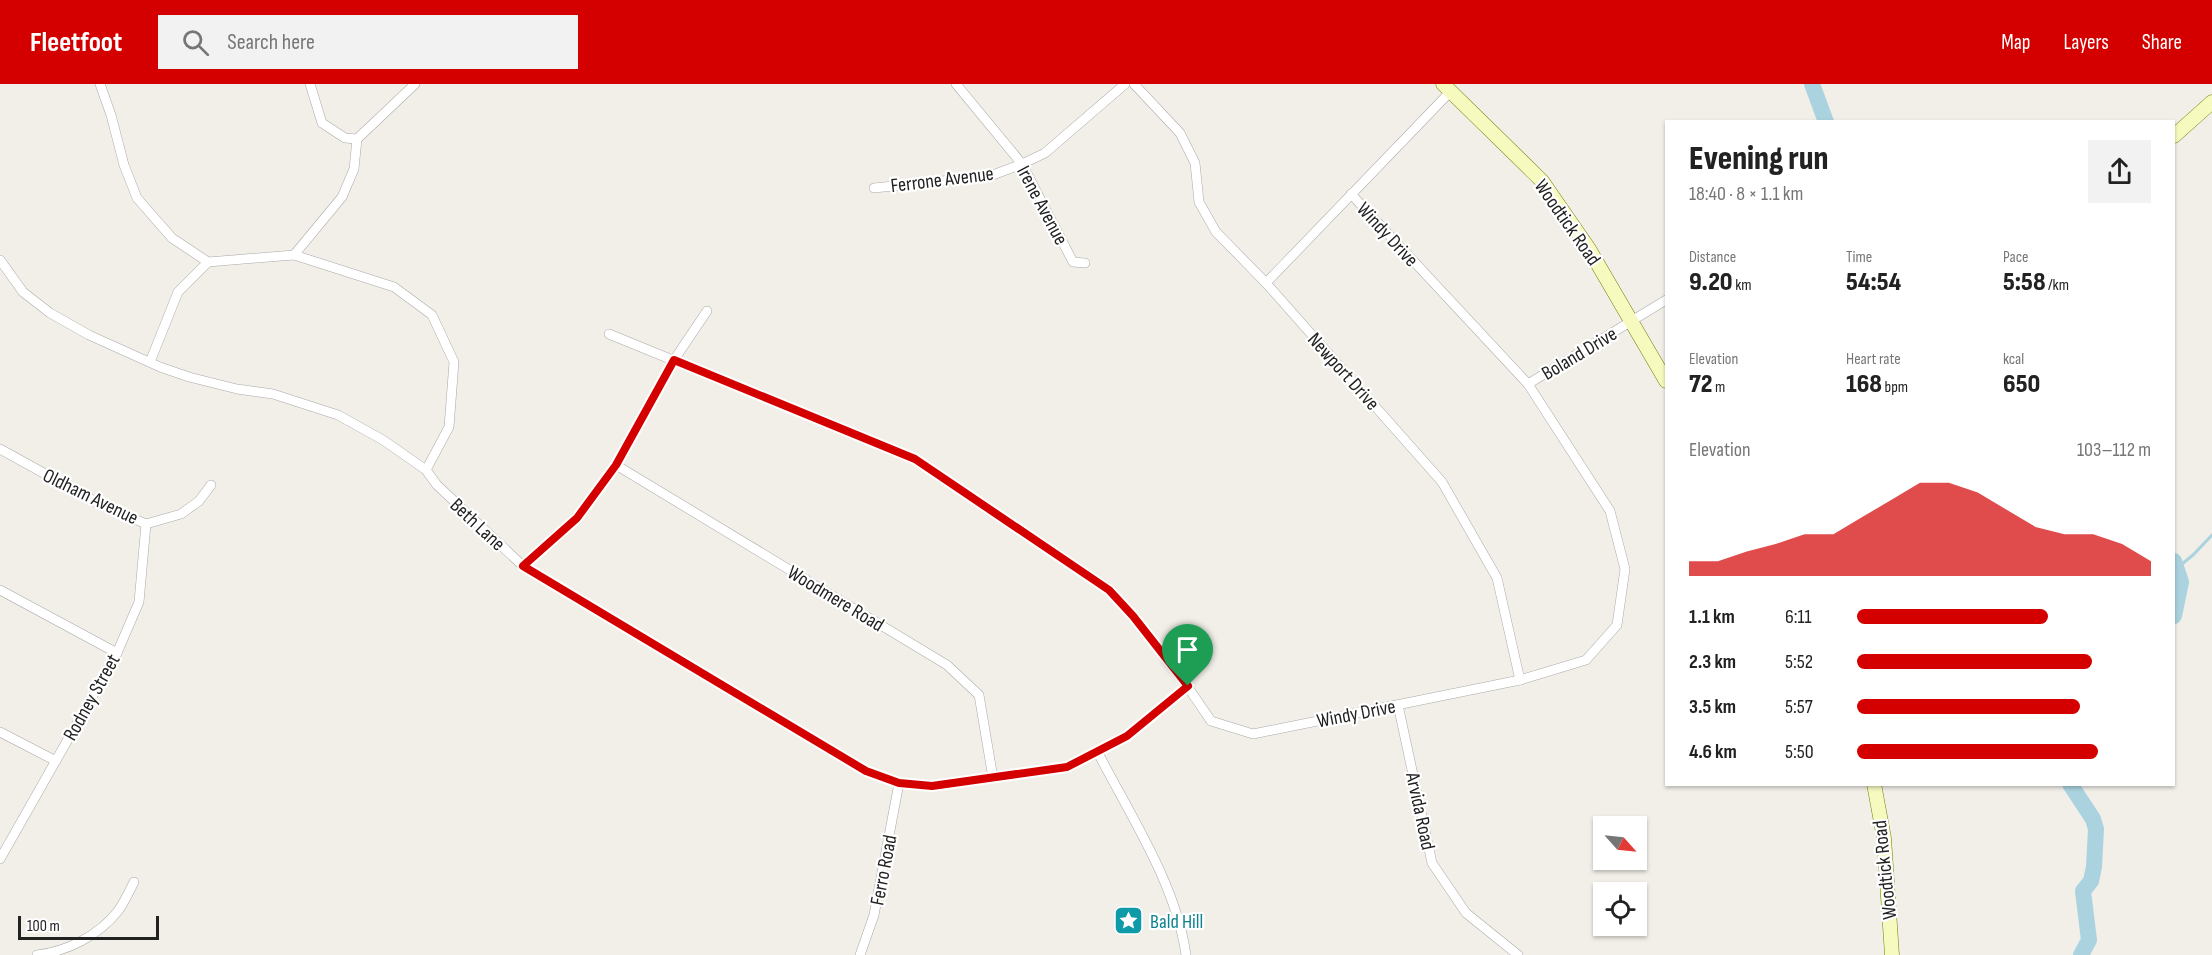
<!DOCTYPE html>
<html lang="en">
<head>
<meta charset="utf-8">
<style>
  body { margin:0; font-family:"Sofia Sans Condensed",sans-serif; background:#f2f2f2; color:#222; height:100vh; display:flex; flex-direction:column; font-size:22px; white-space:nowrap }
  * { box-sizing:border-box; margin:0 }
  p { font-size:20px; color:#767676 }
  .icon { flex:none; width:33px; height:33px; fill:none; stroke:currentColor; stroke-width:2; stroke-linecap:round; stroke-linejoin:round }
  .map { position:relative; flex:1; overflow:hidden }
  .details { position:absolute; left:1665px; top:36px; width:510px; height:666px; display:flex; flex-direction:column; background:#fff; border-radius:0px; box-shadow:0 2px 4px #0004 }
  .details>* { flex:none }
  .needle { width:39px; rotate:117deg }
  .tools { position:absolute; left:1593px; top:732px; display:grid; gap:12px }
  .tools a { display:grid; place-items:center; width:54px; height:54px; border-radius:0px; background:#fff; box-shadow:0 2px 4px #0004; font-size:30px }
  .scale { position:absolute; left:18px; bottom:15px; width:141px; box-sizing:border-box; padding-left:6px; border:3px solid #222; border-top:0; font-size:16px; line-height:21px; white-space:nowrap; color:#222; -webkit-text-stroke:4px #fff; paint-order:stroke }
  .pin { position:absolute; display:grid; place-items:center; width:51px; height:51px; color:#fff; margin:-62px -26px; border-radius:50% 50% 50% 0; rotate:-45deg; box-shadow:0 0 6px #0007 }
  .pin .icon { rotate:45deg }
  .round { display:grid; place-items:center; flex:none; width:63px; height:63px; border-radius:0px; background:#f2f2f2 }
  .summary { display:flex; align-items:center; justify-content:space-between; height:102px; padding:0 24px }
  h1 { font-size:33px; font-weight:800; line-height:45px }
  .figures { display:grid; grid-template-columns:repeat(3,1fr); gap:9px; height:102px; padding:6px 24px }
  .figures div { display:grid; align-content:center }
  .figures b { font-size:26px; font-weight:800 }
  .figures small { font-size:16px; font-weight:400 }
  .figures p { font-size:16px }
  .chart { height:168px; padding:12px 24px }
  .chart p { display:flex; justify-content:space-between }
  .chart svg { width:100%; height:108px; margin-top:6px; fill:#d40000; opacity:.7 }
  ul { padding:0 24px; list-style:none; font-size:20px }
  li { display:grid; grid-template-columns:96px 72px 1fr; align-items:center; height:45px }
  li i { height:15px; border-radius:8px; background:#d40000 }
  header { display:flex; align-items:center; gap:36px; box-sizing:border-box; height:84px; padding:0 30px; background:#d40000; color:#fff }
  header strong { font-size:28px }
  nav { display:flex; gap:33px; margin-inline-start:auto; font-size:21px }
  .search { width:420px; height:54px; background:#f2f2f2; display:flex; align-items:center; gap:15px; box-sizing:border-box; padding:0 21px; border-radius:0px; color:#767676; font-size:22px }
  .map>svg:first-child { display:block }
</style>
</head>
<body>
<header>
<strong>Fleetfoot</strong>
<div class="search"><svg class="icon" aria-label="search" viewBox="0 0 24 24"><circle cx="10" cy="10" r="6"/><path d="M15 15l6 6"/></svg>Search here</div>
<nav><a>Map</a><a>Layers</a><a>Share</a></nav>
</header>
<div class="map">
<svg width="2212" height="871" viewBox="0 0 2212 871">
  <rect width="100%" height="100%" fill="#f2efe9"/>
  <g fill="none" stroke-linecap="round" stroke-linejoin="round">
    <polyline stroke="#aad3df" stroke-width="3" points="2177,484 2193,471 2212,451"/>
    <g stroke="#aad3df" stroke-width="16">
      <polyline points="1812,0 1826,38"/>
      <polyline points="2174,477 2181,498 2174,532"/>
      <polyline points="2070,700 2093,735 2096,745 2094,783 2091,797 2083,807 2089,856 2081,871"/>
    </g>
    <defs>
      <g id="street">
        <polyline points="100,0 111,31 124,81 137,114 172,154 208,178 294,171 394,203 432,231 454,278 449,343 426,386"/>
        <polyline points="310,0 322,39 345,54 357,55"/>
        <polyline points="956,0 1022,80 1073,178 1085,179"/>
        <polyline points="1134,0 1180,49 1195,79 1199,118 1216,148 1266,199 1442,398 1497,494 1520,596"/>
        <polyline points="874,104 990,92 1022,80 1045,69 1125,0"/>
        <polyline points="294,171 342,113 354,85 357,55 415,0"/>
        <polyline points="0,176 23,208 50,229 89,251 160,283 189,293 237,305 273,310 338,331 383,356 426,386 437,401 523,482 866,687 899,699 932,702 1067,683 1127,652 1188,601"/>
        <polyline points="1266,199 1451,7"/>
        <path d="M 609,250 L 915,375 L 1109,505 C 1147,547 1181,591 1211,637 L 1253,650 L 1520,596 L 1586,576 L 1617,541 L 1625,485 L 1610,427 L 1528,300 L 1351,110"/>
        <polyline points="150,278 178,208 208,178"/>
        <polyline points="1528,300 1666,216"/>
        <polyline points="0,365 96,418 146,440 181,430 199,417 211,401"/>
        <polyline points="616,381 947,581 979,611 993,694"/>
        <polyline points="523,482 577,434 616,381 674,276 707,227"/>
        <polyline points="0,506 117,569"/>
        <polyline points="1398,621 1432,779 1466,829 1518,871"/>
        <polyline points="0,648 56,677"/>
        <path d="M 1097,667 C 1130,731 1176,800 1186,871"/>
        <polyline points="0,775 117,569 139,518 146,440"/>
        <path d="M 37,871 C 68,867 98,852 118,827 C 124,819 129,808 134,798"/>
        <polyline points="860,871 874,831 899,699"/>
      </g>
      <g id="secondary">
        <polyline points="1443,0 1542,97 1589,165 1666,297"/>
        <polyline points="2174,52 2212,18"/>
        <polyline points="1874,700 1884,754 1892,871"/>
      </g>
    </defs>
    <use href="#street" stroke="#a9a9a9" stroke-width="10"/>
    <use href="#secondary" stroke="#707d05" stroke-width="15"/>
    <use href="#street" stroke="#fff" stroke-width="9"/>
    <use href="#secondary" stroke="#f7fabf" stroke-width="14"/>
  </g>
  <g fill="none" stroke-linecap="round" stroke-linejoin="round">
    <defs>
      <polygon id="route" points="674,276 915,375 1109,506 1133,532 1188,602 1127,652 1067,683 932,702 899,699 866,687 523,482 577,434 616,381"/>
    </defs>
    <use href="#route" stroke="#fff" stroke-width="12"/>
    <use href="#route" stroke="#d40000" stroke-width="8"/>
  </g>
  <defs>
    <symbol id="sight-square" viewBox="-11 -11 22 22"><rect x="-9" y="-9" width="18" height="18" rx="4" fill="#0f9aa8" stroke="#fff"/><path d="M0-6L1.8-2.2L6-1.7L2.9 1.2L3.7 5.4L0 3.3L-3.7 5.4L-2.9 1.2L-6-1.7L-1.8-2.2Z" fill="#fff"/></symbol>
  </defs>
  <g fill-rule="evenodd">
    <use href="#sight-square" x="1112" y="820" width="33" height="33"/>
  </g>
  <g text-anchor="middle" stroke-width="4.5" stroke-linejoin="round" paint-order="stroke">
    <g font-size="20" fill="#222" stroke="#fff">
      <text transform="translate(942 95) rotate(-7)" y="7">Ferrone Avenue</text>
      <text transform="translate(1043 121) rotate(62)" y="7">Irene Avenue</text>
      <text transform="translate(1568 138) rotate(55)" y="7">Woodtick Road</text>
      <text transform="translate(1388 150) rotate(47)" y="7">Windy Drive</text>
      <text transform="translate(1579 269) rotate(-31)" y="7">Boland Drive</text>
      <text transform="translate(1344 287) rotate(48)" y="7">Newport Drive</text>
      <text transform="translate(91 412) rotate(26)" y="7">Oldham Avenue</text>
      <text transform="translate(478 440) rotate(43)" y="7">Beth Lane</text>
      <text transform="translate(836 514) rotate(31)" y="7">Woodmere Road</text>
      <text transform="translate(91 613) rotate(-61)" y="7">Rodney Street</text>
      <text transform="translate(1356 629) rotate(-11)" y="7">Windy Drive</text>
      <text transform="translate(1421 727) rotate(78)" y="7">Arvida Road</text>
      <text transform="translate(883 786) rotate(-79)" y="7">Ferro Road</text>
      <text transform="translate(1884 786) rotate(-96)" y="7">Woodtick Road</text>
    </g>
    <g font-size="20" fill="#0d838f" stroke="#fff" text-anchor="start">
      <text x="1150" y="844">Bald Hill</text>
    </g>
  </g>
</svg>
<div class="tools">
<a><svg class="needle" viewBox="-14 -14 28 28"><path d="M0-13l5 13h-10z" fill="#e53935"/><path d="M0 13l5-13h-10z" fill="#767676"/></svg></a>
<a><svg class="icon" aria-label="locate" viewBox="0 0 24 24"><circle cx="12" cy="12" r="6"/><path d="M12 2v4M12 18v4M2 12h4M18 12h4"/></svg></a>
</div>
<div class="scale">100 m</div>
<div class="pin" style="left:1188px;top:602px;background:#1e9e55"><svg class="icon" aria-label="arrive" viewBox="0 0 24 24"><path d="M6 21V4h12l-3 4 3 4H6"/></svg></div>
<section class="details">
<div class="summary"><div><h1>Evening run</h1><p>18:40 · 8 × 1.1 km</p></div><a class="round"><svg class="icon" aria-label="share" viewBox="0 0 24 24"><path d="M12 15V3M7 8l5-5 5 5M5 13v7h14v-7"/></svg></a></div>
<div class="figures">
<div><p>Distance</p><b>9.20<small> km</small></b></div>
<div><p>Time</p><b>54:54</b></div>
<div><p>Pace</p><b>5:58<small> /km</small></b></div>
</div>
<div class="figures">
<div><p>Elevation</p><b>72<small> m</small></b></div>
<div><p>Heart rate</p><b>168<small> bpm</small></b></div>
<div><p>kcal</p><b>650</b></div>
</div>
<div class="chart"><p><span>Elevation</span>103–112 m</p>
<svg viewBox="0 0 160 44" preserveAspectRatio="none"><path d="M0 44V38L10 38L20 34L30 31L40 27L50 27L60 20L70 13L80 6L90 6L100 10L110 17L120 24L130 27L140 27L150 31L160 38V44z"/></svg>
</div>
<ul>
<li><b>1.1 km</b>6:11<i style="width:65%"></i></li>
<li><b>2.3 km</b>5:52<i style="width:80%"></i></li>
<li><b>3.5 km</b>5:57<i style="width:76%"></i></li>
<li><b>4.6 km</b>5:50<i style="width:82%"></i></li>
</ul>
</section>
</div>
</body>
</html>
